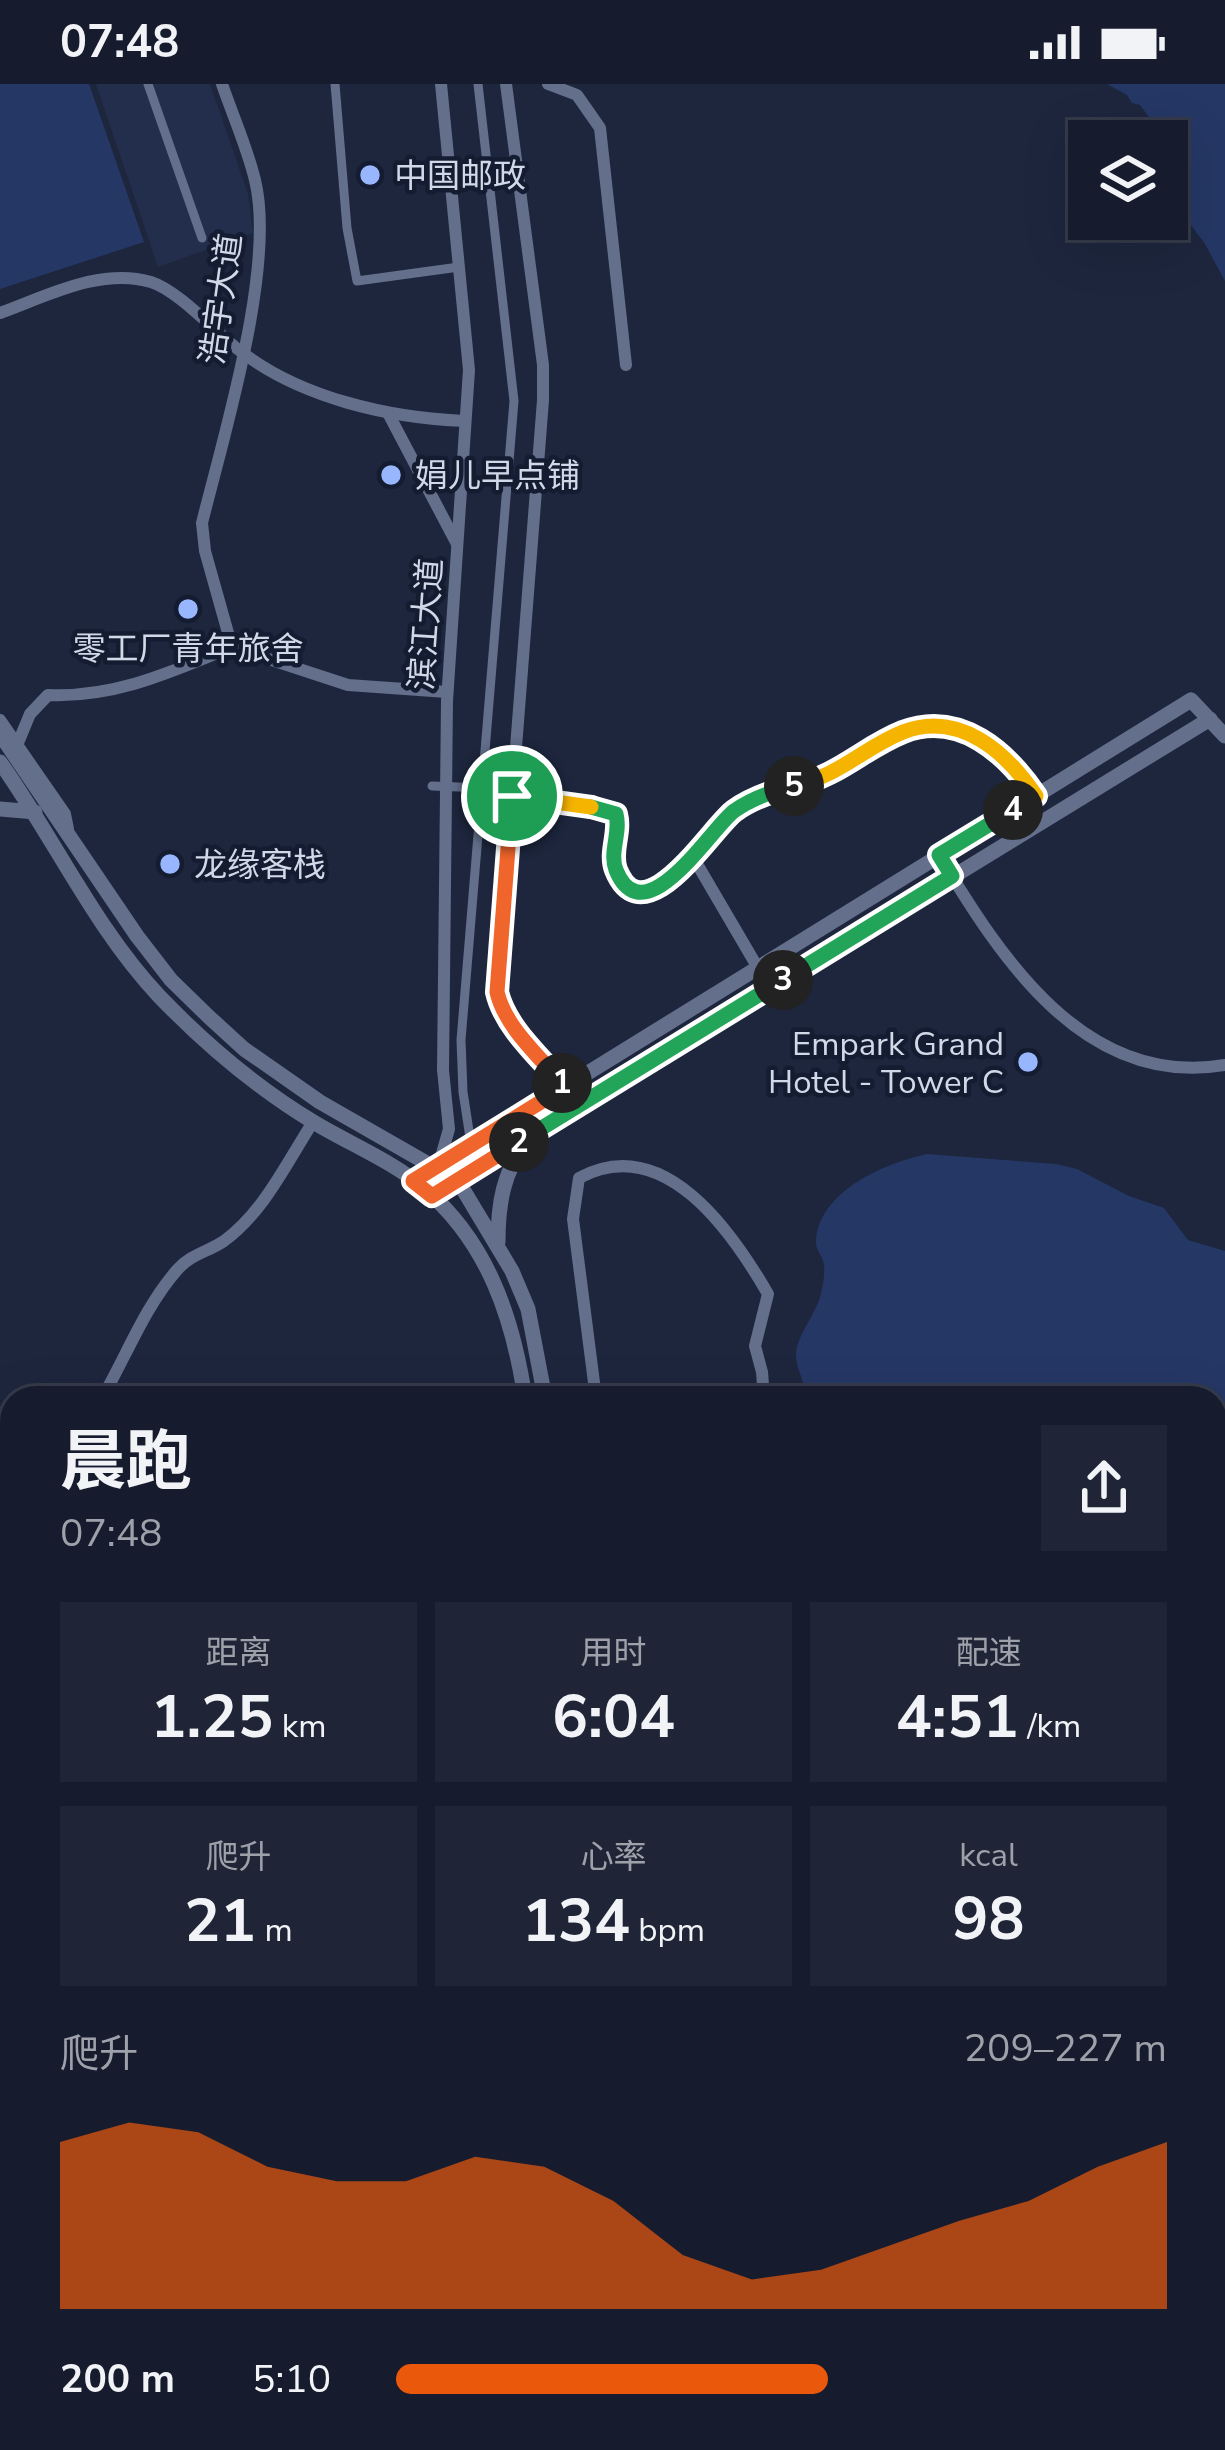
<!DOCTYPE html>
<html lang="zh">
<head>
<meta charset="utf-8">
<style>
  body { margin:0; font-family:"Nunito Sans","Noto Sans SC",sans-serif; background:#1f2536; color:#f1f3f6; height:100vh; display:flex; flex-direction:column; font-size:45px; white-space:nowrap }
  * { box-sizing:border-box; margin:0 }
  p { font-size:39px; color:#9ea1aa }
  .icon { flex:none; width:66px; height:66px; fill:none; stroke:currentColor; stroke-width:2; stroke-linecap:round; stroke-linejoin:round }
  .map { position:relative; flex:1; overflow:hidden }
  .drawer { position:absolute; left:0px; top:1302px; width:1227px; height:1065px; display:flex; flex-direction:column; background:#161c2e; border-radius:36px 36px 0 0; box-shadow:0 12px 48px #0002,0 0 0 3px #353a4a }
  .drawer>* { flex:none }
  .controls { position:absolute; left:1068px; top:36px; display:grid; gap:24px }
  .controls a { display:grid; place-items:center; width:120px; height:120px; border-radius:0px; background:#161c2e; box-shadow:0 12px 48px #0002,0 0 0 3px #353a4a; font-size:60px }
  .pin { position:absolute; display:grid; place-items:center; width:102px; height:102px; color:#fff; margin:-51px; border:6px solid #fff; border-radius:50%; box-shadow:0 3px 12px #0007 }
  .km { position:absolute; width:60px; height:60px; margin:-30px; border-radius:50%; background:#222; color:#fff; font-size:33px; line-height:60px; text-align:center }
  .round { display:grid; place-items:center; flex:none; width:126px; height:126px; border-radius:0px; background:#1f2536 }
  .overview { display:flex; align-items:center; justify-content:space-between; height:204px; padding:0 60px }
  h1 { font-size:66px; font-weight:700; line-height:90px }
  .metrics { display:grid; grid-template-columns:repeat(3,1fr); gap:18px; height:204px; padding:12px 60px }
  .metrics div { display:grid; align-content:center; border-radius:0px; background:#1f2536; text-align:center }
  .metrics b { font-size:60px; font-weight:700 }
  .metrics small { font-size:33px; font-weight:400 }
  .metrics p { font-size:33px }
  .chart { height:336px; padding:24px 60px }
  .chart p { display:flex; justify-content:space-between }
  .chart svg { width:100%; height:216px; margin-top:12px; fill:#ea580c; opacity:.7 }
  ul { padding:0 60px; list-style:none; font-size:39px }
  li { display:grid; grid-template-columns:192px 144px 1fr; align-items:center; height:90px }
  li i { height:30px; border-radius:15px; background:#ea580c }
  .status { display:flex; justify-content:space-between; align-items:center; height:84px; padding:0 60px; background:#161c2e; direction:ltr }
  .status svg { height:33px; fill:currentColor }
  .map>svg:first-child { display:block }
</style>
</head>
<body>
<div class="status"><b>07:48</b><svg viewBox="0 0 49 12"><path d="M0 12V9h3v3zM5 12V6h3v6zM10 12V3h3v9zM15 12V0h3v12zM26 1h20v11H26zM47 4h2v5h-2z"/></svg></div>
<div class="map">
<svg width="1225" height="2366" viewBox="0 0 1225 2366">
  <rect width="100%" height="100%" fill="#1d263d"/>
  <polygon fill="#222e4b" points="96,0 210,0 248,110 253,149 158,183"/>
  <g fill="#253765">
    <polygon points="0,0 89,0 144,158 0,205"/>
    <polygon points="1107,0 1225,0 1225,197 1205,160 1167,109 1167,57 1156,57 1151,36 1140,21 1132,19 1127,11"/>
    <path d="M 927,1070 L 1056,1080 L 1077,1085 L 1129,1112 L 1164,1124 L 1188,1156 L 1225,1167 L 1225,2141 L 1215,2132 L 1215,1314 L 804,1314 C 807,1298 795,1285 796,1269 C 798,1249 817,1229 821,1209 C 823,1202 825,1189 824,1181 C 823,1171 815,1167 816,1156 C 820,1106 886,1079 927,1070 Z"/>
    <polygon points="12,1579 12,2080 0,2085 0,1590"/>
    <polygon points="0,2088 12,2113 12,2355 197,2355 209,2366 0,2366"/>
  </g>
  <g fill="#030a42">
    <polygon points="0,2170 12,2189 12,2328 0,2308"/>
    <polygon points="36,2355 142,2355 154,2366 46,2366"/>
  </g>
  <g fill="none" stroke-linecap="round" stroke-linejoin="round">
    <g stroke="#636f8b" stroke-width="9">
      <polyline points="148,0 202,154"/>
      <polyline points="335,0 347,144 357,197 459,183"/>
      <polyline points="432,702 485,704"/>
      <polyline points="471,1060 463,1008 461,956 514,317 478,0"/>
    </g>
    <g stroke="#636f8b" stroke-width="12">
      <path d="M 222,0 C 233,32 247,63 255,96 C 276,182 224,350 202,439 L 205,467 L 232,563"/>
      <path d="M 506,0 L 543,281 L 543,316 L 497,908 C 505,944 541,974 564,1003"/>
      <polyline points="548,0 577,11 600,44 626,281"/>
      <path d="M 0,229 C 47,212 101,183 151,198 C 179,207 215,248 239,266 C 300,314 389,334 465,337"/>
      <polyline points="388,329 457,460"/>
      <polyline points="0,636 65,730 68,745"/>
      <path d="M 18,659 L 30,630 L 48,611 C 115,614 171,588 232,563 L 348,601 L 447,608"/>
      <path d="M 512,712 L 605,725 L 616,730 C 622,753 602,783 626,800 C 662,826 693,771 711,749 C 723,735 738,722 754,714 C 780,702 809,703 834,690 C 859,679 880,656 906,648 C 963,629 1007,668 1036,712"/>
      <path d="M 939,771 C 1001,874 1085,1005 1225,981"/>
      <polyline points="693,773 758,884"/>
      <polyline points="439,1080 449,1045 443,986 447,617 469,286 441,0"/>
      <path d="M 102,1314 C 127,1271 144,1224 177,1186 C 191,1170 208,1168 224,1157 C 264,1128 287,1078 313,1038"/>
      <path d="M 596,1314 L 573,1135 L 579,1094 C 663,1048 731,1146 768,1210 L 755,1262 L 762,1288 L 764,1314"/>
      <polyline points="0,1445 12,1430"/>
      <polyline points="376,2355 386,2366"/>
      <polyline points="1074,2355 1078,2366"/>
    </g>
    <g stroke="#636f8b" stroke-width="15">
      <polyline points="0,650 137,852 171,896 209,933 244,965 320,1018 458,1097 512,1187 528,1225 545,1314"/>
      <path d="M 0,678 C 54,754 95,844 159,912 C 206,961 257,1004 315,1039 C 350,1060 394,1078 425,1105 C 488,1159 513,1234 525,1314"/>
      <polyline points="0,725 35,728"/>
      <polyline points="413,1097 1191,616 1225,652"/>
      <polyline points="432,1112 1210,635"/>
      <path d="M 498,1158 C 498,1120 503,1088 527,1057"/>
      <polyline points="0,1434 12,1444"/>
      <polyline points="771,2355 771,2366"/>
      <polyline points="791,2355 791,2366"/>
    </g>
  </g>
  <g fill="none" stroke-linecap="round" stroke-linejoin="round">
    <defs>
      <path id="split-1" d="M 512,712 L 497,908 C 505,943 539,972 562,999"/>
      <polyline id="split-2" points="519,1058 432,1112 413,1097 565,1003 562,999"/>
      <polyline id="split-3" points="519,1058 783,896"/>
      <polyline id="split-4" points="783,896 952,792 939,771 1013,726"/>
      <path id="split-5" d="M 794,702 C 841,691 863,664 903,648 C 960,626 1007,669 1036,712 L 1013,726"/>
      <path id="split-6" d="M 591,723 L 616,730 C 621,749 609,768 616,786 C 644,855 712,743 734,727 C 752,714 773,707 794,702"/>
      <polyline id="split-7" points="512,712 591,723"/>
    </defs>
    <use href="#split-1" stroke="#fff" stroke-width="24"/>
    <use href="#split-2" stroke="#fff" stroke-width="24"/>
    <use href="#split-3" stroke="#fff" stroke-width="24"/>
    <use href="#split-4" stroke="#fff" stroke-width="24"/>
    <use href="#split-5" stroke="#fff" stroke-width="24"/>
    <use href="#split-6" stroke="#fff" stroke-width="24"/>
    <use href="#split-7" stroke="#fff" stroke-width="24"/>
    <use href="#split-1" stroke="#f0652b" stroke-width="15"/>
    <use href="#split-2" stroke="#f0652b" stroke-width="15"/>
    <use href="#split-3" stroke="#22a559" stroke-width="15"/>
    <use href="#split-4" stroke="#22a559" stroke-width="15"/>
    <use href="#split-5" stroke="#f5b400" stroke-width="15"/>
    <use href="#split-6" stroke="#22a559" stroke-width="15"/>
    <use href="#split-7" stroke="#f5b400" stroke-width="15"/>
  </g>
  <g fill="#97b6fd" stroke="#141c32" stroke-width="4.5">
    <circle cx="370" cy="91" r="12"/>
    <circle cx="391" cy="391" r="12"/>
    <circle cx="188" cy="525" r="12"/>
    <circle cx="170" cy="780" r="12"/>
    <circle cx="1028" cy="978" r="12"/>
  </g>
  <g text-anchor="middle" stroke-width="9" stroke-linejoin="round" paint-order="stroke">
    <g font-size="33" fill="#d1d8e7" stroke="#141c32" text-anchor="start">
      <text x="394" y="103">中国邮政</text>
      <text x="415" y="403">娟儿早点铺</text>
      <text x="188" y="576" text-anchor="middle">零工厂青年旅舍</text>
      <text x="194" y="792">龙缘客栈</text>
      <text x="1004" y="971" text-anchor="end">Empark Grand<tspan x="1004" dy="38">Hotel - Tower C</tspan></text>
    </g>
    <g font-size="33" fill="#d1d8e7" stroke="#141c32">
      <text transform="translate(220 215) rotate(-82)" y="12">浩宇大道</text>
      <text transform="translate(425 540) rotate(-86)" y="12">滨江大道</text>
    </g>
  </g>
</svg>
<div class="controls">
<a><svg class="icon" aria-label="layers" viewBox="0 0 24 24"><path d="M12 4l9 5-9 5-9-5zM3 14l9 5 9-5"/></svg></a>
</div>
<div class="pin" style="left:512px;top:712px;background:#1e9e55"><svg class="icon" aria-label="arrive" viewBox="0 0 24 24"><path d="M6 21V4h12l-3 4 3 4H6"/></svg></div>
<b class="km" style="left:562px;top:999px">1</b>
<b class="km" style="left:519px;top:1058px">2</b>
<b class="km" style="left:783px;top:896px">3</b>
<b class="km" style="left:1013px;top:726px">4</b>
<b class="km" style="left:794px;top:702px">5</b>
<section class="drawer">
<div class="overview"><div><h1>晨跑</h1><p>07:48</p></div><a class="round"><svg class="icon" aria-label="share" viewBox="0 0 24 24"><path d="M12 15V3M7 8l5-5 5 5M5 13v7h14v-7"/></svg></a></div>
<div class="metrics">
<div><p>距离</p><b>1.25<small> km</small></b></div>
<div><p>用时</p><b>6:04</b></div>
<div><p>配速</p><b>4:51<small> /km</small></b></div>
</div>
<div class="metrics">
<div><p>爬升</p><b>21<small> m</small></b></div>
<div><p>心率</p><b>134<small> bpm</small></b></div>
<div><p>kcal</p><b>98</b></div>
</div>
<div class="chart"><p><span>爬升</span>209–227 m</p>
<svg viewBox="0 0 160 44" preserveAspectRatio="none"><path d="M0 44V10L10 6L20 8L30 15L40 18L50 18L60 13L70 15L80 22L90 33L100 38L110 36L120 31L130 26L140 22L150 15L160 10V44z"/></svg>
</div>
<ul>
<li><b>200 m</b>5:10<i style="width:56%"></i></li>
</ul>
</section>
</div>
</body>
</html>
